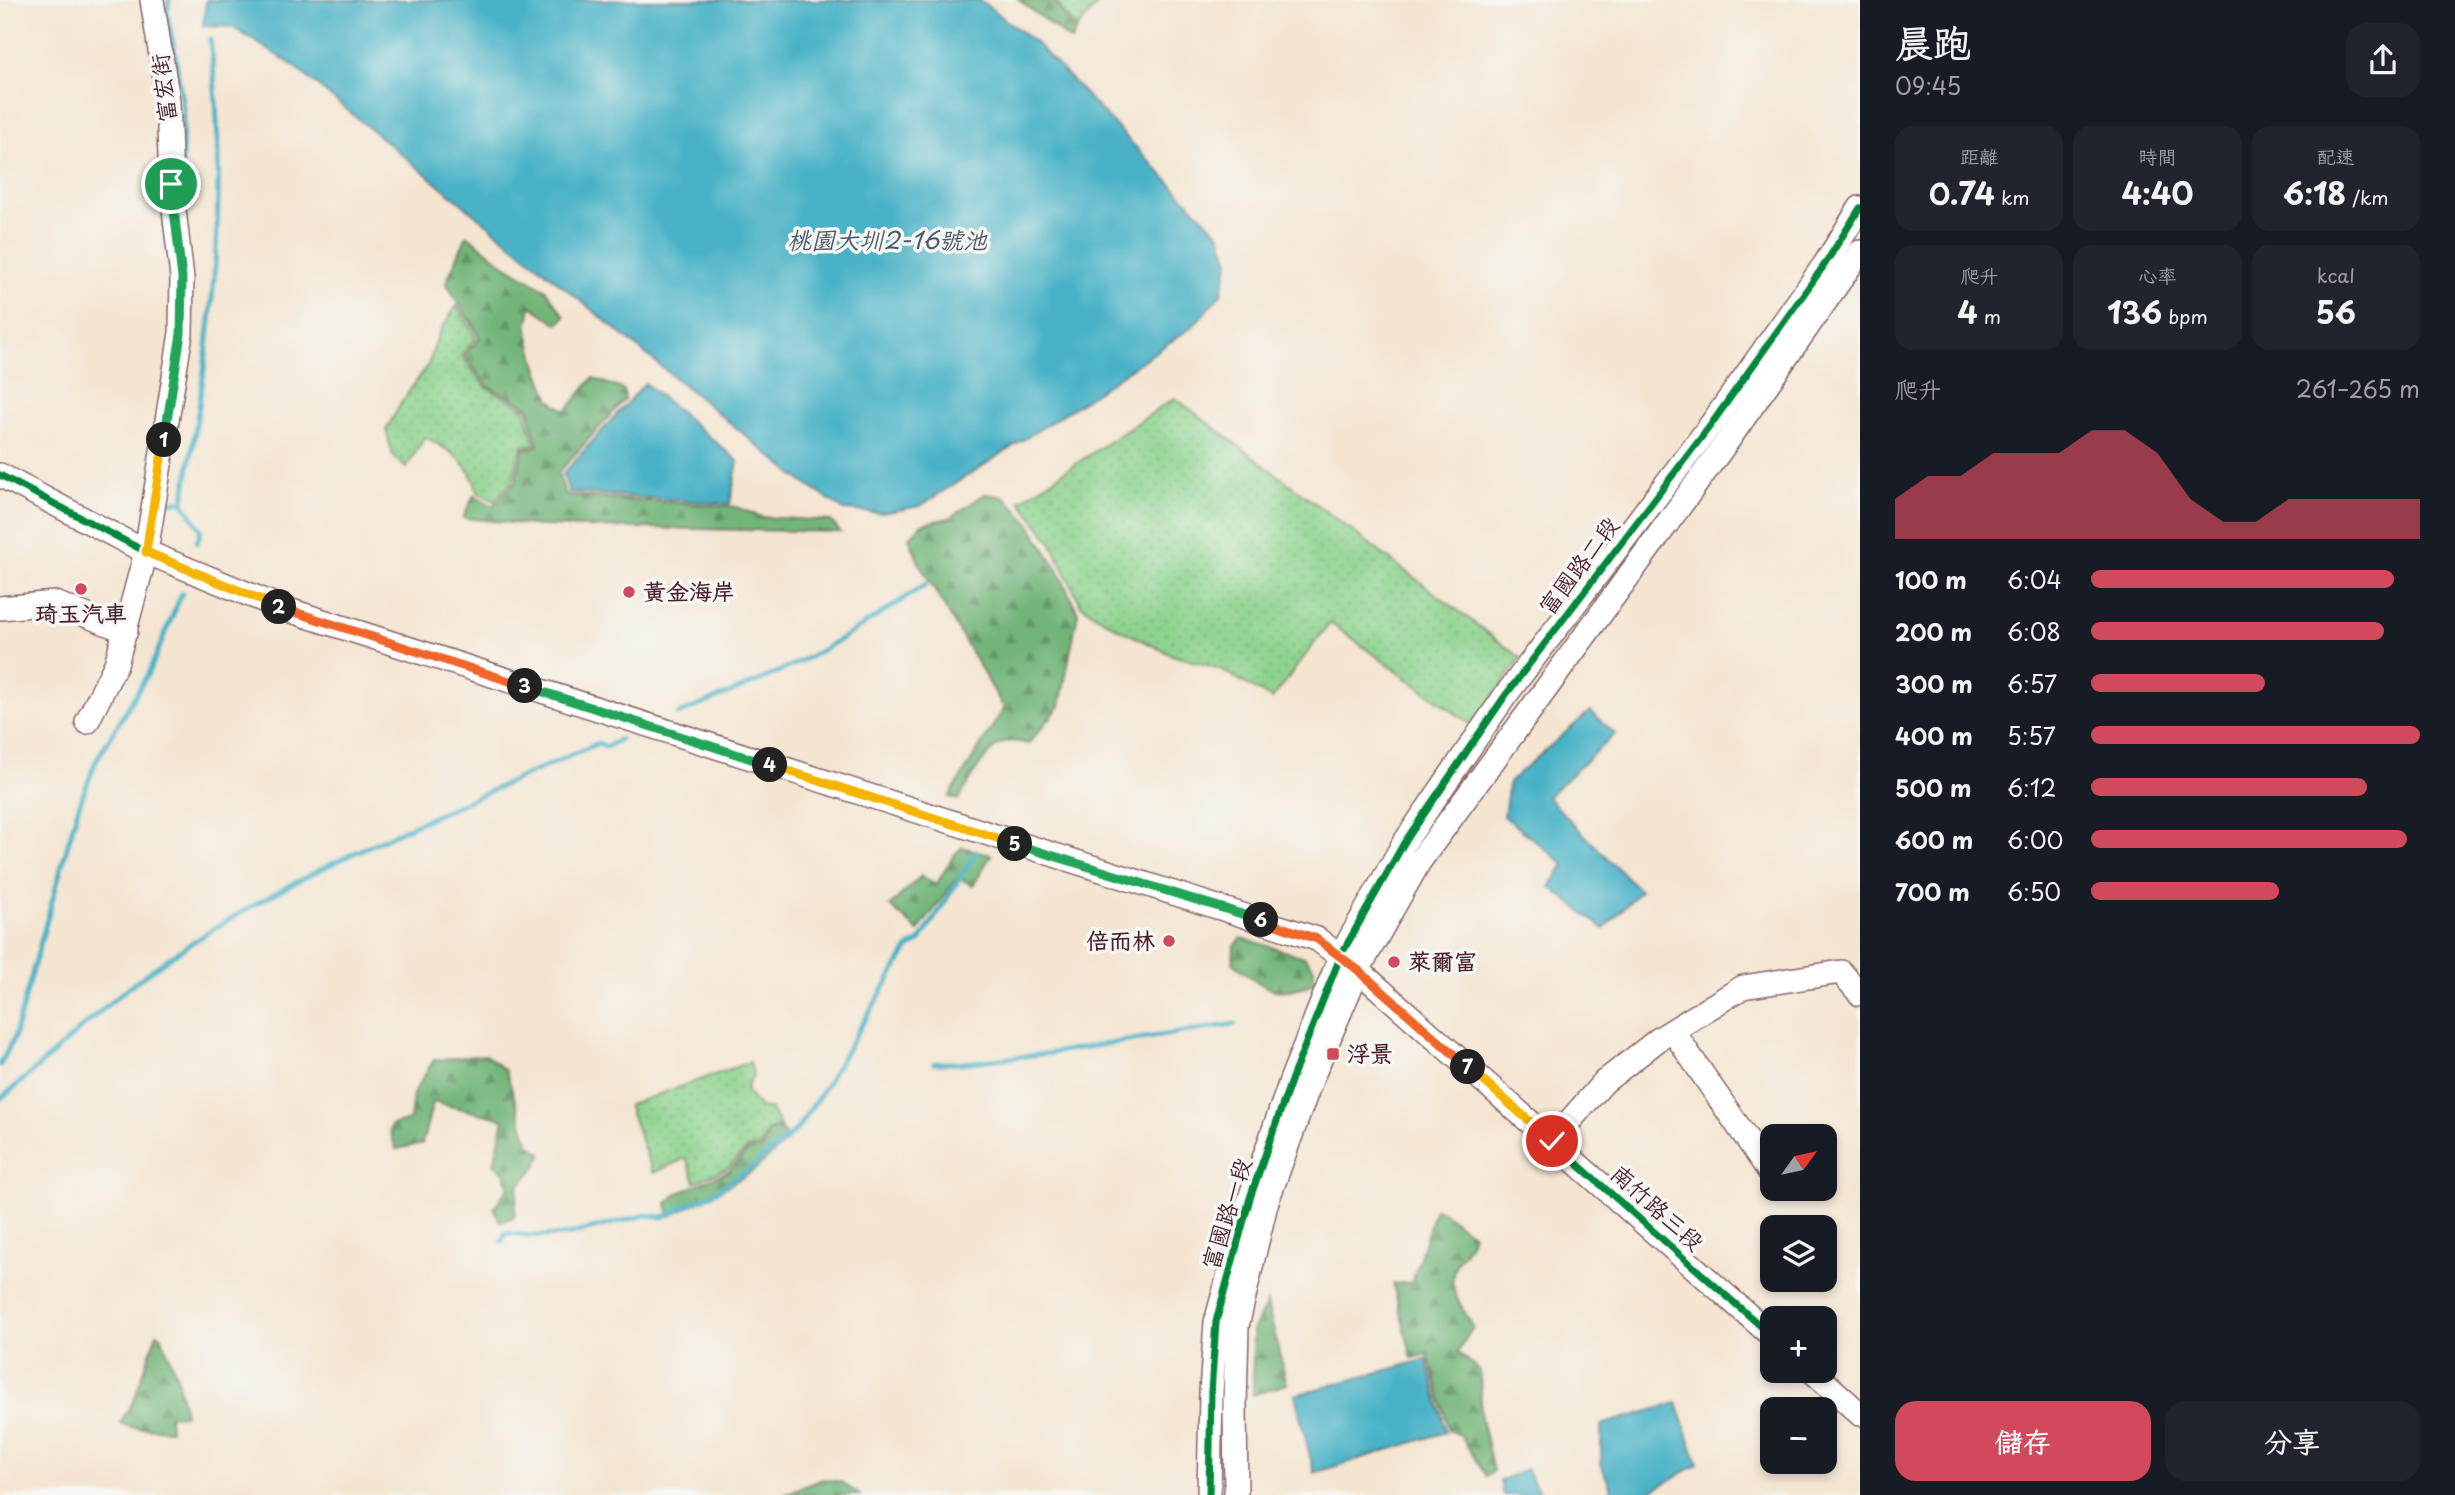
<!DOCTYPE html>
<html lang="zh-TW">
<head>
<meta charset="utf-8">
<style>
  body { margin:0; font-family:"Playpen Sans","LXGW WenKai TC",sans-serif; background:#20242c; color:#f1f3f6; height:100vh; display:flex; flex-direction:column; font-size:26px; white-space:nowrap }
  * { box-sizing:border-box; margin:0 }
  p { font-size:23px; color:#9ea1a6 }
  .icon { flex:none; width:38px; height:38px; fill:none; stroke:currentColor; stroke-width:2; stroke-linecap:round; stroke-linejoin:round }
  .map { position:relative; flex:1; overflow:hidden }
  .sheet { display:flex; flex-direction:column; background:#171b24; width:595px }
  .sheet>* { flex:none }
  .needle { width:46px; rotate:57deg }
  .controls { position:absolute; left:1760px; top:1124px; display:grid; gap:14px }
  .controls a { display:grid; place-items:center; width:77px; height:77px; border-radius:14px; background:#171b24; box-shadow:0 4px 10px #0003; font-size:35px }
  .pin { position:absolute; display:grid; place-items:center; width:60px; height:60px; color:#fff; margin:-30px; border:4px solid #fff; border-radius:50%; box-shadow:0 2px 7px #0007 }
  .km { position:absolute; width:35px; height:35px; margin:-18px; border-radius:50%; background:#222; color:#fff; font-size:19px; line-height:35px; text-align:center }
  .round { display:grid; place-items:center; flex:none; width:74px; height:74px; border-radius:21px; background:#20242c }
  .headline { display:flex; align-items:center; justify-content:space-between; height:119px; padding:0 35px }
  h1 { font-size:38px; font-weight:700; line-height:52px }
  .metrics { display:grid; grid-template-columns:repeat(3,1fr); gap:10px; height:119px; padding:7px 35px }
  .metrics div { display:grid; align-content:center; border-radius:18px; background:#20242c; text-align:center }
  .metrics b { font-size:30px; font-weight:700 }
  .metrics small { font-size:19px; font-weight:400 }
  .metrics p { font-size:19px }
  .chart { height:196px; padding:14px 35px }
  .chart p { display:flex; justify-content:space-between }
  .chart svg { width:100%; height:126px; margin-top:7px; fill:#d1495b; opacity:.7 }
  .primary-button { display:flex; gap:14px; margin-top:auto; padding:14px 35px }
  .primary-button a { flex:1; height:80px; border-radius:21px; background:#d1495b; color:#fff; font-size:28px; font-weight:700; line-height:80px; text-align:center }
  .primary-button a+a { background:#20242c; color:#f1f3f6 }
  ul { padding:0 35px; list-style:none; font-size:23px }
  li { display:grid; grid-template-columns:112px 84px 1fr; align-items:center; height:52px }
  li i { height:18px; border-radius:9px; background:#d1495b }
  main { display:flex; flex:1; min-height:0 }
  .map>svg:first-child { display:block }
</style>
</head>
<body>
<main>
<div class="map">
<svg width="1860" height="1495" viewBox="0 0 1860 1495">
  <defs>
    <pattern id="grass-dots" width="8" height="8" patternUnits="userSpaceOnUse" patternTransform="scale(1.75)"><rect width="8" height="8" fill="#8dd38e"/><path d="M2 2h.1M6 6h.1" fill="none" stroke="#7bb57b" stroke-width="1.8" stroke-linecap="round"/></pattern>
    <pattern id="forest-firs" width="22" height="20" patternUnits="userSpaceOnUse" patternTransform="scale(1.75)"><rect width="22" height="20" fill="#72b579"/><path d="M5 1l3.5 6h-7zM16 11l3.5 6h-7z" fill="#609363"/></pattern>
  </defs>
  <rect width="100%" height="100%" fill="#f6f6f2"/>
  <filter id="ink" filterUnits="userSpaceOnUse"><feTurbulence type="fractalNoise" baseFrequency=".0143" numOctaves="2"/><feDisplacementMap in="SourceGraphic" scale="14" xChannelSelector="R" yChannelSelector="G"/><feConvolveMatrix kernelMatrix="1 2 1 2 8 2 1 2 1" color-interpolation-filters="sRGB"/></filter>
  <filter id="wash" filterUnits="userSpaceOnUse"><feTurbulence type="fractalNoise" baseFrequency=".00686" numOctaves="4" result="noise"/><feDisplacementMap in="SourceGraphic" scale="28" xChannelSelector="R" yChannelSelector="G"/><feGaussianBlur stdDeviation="1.57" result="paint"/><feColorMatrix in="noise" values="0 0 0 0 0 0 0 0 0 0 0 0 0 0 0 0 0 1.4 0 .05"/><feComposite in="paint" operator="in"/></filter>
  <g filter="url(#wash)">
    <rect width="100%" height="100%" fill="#f4e5d1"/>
    <g fill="url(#grass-dots)" stroke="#6c795c" stroke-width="2">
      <polygon points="1055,0 1101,0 1077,29"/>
      <path d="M 457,306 L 476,338 L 461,355 L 486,387 L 524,408 L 535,444 L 522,446 L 512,482 L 494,501 L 478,492 C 468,460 454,453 425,437 L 406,468 L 393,456 L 386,430 L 403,400 L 428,365 L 439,333 Z"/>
      <polygon points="1175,398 1521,658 1472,725 1330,623 1272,699 1220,669 1172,655 1115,627 1081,605 1051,542 1020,501"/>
      <polygon points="750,1062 753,1075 746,1090 760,1108 771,1109 780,1126 768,1130 760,1146 747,1149 728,1168 695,1182 686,1158 653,1173 628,1105"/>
    </g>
    <g fill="url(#forest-firs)" stroke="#5e6a52" stroke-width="2">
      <polygon points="1019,0 1052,0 1076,31 1071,41"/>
      <polygon points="467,235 505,265 546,290 565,317 558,324 531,306 527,328 536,364 550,400 566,411 593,378 624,390 625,399 558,473 566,495 736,507 762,517 831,521 840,532 541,526 463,518 474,495 493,506 515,483 524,448 538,446 527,406 488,386 464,355 480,338 446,283"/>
      <path d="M 985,494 L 1005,497 L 1029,523 L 1058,570 L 1078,613 L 1060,706 L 1028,744 C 1021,742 1013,740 1005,742 C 987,747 968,784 958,800 L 949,797 L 1004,708 L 920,565 L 909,538 L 922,524 L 949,518 Z"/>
      <polygon points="962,847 991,855 973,886 958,877 918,931 890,906 921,876 936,885 954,855"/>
      <path d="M 1242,938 L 1304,957 L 1314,968 L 1314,983 C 1272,999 1267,989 1233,963 L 1234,947 Z"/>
      <polygon points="486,1055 506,1071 529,1144 542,1153 535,1168 518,1187 514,1217 500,1222 494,1208 509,1186 504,1172 494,1164 504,1119 433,1102 422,1144 396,1149 390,1131 391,1125 410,1120 413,1094 434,1060"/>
      <polygon points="780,1128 788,1140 753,1171 711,1196 670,1216 667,1203 678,1193 729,1171 748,1151 762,1148 769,1132"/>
      <path d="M 1435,1209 L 1440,1210 L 1473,1235 C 1469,1250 1462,1253 1456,1264 C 1445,1287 1463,1308 1473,1327 L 1458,1352 L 1480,1371 L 1481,1418 L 1493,1471 L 1486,1476 L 1460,1435 L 1449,1430 L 1428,1354 L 1412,1358 L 1393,1284 L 1412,1282 Z"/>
      <polygon points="1267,1303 1287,1384 1253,1395 1253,1329"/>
      <polygon points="157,1333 161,1335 177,1377 185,1415 169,1416 170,1430 130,1427 120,1423 134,1400"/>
      <polygon points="823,1479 841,1482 860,1495 781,1495"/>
    </g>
    <g fill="#48b2c6" stroke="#496878" stroke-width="2">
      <polygon points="206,0 980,0 1038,45 1220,235 1229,261 1221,294 1192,327 1076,406 920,506 883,513 844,510 800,480 291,64 232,27 203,26"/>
      <polygon points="645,383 738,461 730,504 569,492 563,474"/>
      <polygon points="1590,711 1615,734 1547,797 1640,891 1604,929 1550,887 1564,864 1504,816 1509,782"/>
      <polygon points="1427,1359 1446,1432 1314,1473 1295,1395"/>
      <polygon points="1677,1403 1698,1464 1644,1495 1613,1495 1601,1463 1601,1425"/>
      <polygon points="1526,1469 1541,1495 1503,1495 1500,1481"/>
    </g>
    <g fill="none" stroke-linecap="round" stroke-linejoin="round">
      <g stroke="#48b2c6" stroke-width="5">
        <polyline points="169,0 167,14 175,52 183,109 182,173"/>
        <polyline points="169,502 183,502"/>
        <path d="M 197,543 L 201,530 L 183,502 C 211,348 230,194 210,39"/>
        <path d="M 678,714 C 723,696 768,678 811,656 C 851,635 888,609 926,584"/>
        <polyline points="934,1063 963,1063 1044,1054 1235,1024"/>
        <polyline points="0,1065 14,1038 78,808 96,761 149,672 182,593"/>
        <path d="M 0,1099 C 50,1060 94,1012 145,975 C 283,874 445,813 598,743 L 606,747 L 620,739"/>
        <polyline points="502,1241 505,1233 534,1236 567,1235 646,1215 663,1217 712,1194 752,1168 797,1129 818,1098 908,948 920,941 977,851"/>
      </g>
    </g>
  </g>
  <g filter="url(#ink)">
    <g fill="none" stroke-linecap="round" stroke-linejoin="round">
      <defs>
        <g id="minor">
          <polyline points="0,475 146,552 282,608 1317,939 1358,970 1773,1337"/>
          <polyline points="0,608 55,603 126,631"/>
          <polyline points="87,722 116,664 146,552 181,333 182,278 171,184 168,101 152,0"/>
          <polyline points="1673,1031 1771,1174"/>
          <polyline points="1552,1141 1604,1082 1659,1039 1743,987 1841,972 1860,994"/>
          <polyline points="1811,1370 1860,1414"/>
          <polyline points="1209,1495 1211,1392 1216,1322 1250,1198 1292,1078 1341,955 1404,843 1505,696 1710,426 1825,264 1860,208"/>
          <polyline points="1236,1495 1235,1405 1237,1326 1266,1204 1311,1080 1358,970 1419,862 1729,439 1860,252"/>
        </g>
      </defs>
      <use href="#minor" stroke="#866465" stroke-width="26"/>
      <use href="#minor" stroke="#fff" stroke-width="23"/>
      <defs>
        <g id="cycleway">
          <polyline points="0,475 146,552 282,608 1317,939 1358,970 1773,1337"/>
          <polyline points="1209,1495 1211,1392 1216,1322 1250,1198 1292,1078 1341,955 1404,843 1505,696 1710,426 1825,264 1860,208"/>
        </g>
      </defs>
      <use href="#cycleway" stroke="#f6f6f2" stroke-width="11"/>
      <use href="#cycleway" stroke="#00873e" stroke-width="7"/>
    </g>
  </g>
  <g fill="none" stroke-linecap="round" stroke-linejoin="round" filter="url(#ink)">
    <defs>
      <polyline id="split-1" points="164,440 181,334 182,278 171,184"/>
      <polyline id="split-2" points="164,440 146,552 279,607"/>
      <polyline id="split-3" points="279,607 525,686"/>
      <polyline id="split-4" points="525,686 770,765"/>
      <polyline id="split-5" points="770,765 1015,844"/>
      <polyline id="split-6" points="1015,844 1261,920"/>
      <polyline id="split-7" points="1261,920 1317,939 1358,970 1468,1067"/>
      <polyline id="split-8" points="1468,1067 1552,1141"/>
    </defs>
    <use href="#split-1" stroke="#fff" stroke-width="14"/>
    <use href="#split-2" stroke="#fff" stroke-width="14"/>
    <use href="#split-3" stroke="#fff" stroke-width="14"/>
    <use href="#split-4" stroke="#fff" stroke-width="14"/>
    <use href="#split-5" stroke="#fff" stroke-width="14"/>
    <use href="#split-6" stroke="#fff" stroke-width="14"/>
    <use href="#split-7" stroke="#fff" stroke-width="14"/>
    <use href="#split-8" stroke="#fff" stroke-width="14"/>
    <use href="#split-1" stroke="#22a559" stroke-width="9"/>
    <use href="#split-2" stroke="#f5b400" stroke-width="9"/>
    <use href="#split-3" stroke="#f0652b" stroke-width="9"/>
    <use href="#split-4" stroke="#22a559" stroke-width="9"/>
    <use href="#split-5" stroke="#f5b400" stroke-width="9"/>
    <use href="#split-6" stroke="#22a559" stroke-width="9"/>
    <use href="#split-7" stroke="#f0652b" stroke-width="9"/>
    <use href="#split-8" stroke="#f5b400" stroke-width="9"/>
  </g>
  <g fill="#d1495b" stroke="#f6f6f2" stroke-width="2.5">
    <circle cx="81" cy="589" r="7"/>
    <circle cx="629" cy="592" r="7"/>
    <circle cx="1169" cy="941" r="7"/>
    <circle cx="1394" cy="962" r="7"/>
    <rect x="1326" y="1047" width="14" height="14" rx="3.5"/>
  </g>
  <g text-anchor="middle" stroke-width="7" stroke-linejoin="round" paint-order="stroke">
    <g font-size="23" fill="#4a1f2b" stroke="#f6f6f2">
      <text transform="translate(164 88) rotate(-97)" y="8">富宏街</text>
      <text transform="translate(1579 566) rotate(-53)" y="8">富國路二段</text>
      <text transform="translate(1657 1208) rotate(42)" y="8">南竹路三段</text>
      <text transform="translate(1227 1214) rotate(-73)" y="8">富國路一段</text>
    </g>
    <g font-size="23" font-weight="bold" fill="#4a1f2b" stroke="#f6f6f2" text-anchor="start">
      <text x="643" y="600">黃金海岸</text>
      <text x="81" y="622" text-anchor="middle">琦玉汽車</text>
      <text x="1155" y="949" text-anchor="end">倍而林</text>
      <text x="1408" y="970">萊爾富</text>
      <text x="1347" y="1062">浮景</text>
    </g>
    <g font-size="24" font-style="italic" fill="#495a69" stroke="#f6f6f2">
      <text x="887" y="249">桃園大圳2-16號池</text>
    </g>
  </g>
</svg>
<div class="controls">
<a><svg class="needle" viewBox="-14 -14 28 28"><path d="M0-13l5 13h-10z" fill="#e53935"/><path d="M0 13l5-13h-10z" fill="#9ea1a6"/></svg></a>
<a><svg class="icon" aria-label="layers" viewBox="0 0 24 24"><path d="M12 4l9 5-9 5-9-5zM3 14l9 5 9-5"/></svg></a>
<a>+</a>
<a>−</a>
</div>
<div class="pin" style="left:171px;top:184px;background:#1e9e55"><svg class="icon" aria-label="arrive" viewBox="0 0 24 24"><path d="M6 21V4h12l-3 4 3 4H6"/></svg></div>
<div class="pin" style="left:1552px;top:1141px;background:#d93025"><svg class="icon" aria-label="check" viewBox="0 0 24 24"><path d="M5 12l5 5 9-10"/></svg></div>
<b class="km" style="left:164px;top:440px">1</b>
<b class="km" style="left:279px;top:607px">2</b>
<b class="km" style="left:525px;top:686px">3</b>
<b class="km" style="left:770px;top:765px">4</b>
<b class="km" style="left:1015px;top:844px">5</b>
<b class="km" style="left:1261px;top:920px">6</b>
<b class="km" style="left:1468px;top:1067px">7</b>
</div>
<section class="sheet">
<div class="headline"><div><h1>晨跑</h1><p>09:45</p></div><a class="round"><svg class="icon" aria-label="share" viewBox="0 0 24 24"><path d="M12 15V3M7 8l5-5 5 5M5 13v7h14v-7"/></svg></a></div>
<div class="metrics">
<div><p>距離</p><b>0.74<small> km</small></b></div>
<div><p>時間</p><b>4:40</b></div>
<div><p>配速</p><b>6:18<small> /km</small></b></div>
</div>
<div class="metrics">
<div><p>爬升</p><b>4<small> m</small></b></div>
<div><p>心率</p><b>136<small> bpm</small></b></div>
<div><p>kcal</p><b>56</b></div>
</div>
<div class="chart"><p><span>爬升</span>261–265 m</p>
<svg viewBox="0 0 160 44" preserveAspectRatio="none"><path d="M0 44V30L10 22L20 22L30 14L40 14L50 14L60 6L70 6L80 14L90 30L100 38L110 38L120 30L130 30L140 30L150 30L160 30V44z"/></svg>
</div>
<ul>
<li><b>100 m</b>6:04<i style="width:92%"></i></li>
<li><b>200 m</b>6:08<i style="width:89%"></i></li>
<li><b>300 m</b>6:57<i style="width:53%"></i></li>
<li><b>400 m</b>5:57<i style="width:100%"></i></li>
<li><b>500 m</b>6:12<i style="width:84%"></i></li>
<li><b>600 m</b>6:00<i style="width:96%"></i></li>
<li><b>700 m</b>6:50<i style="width:57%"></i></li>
</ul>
<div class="primary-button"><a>儲存</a><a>分享</a></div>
</section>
</main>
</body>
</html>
